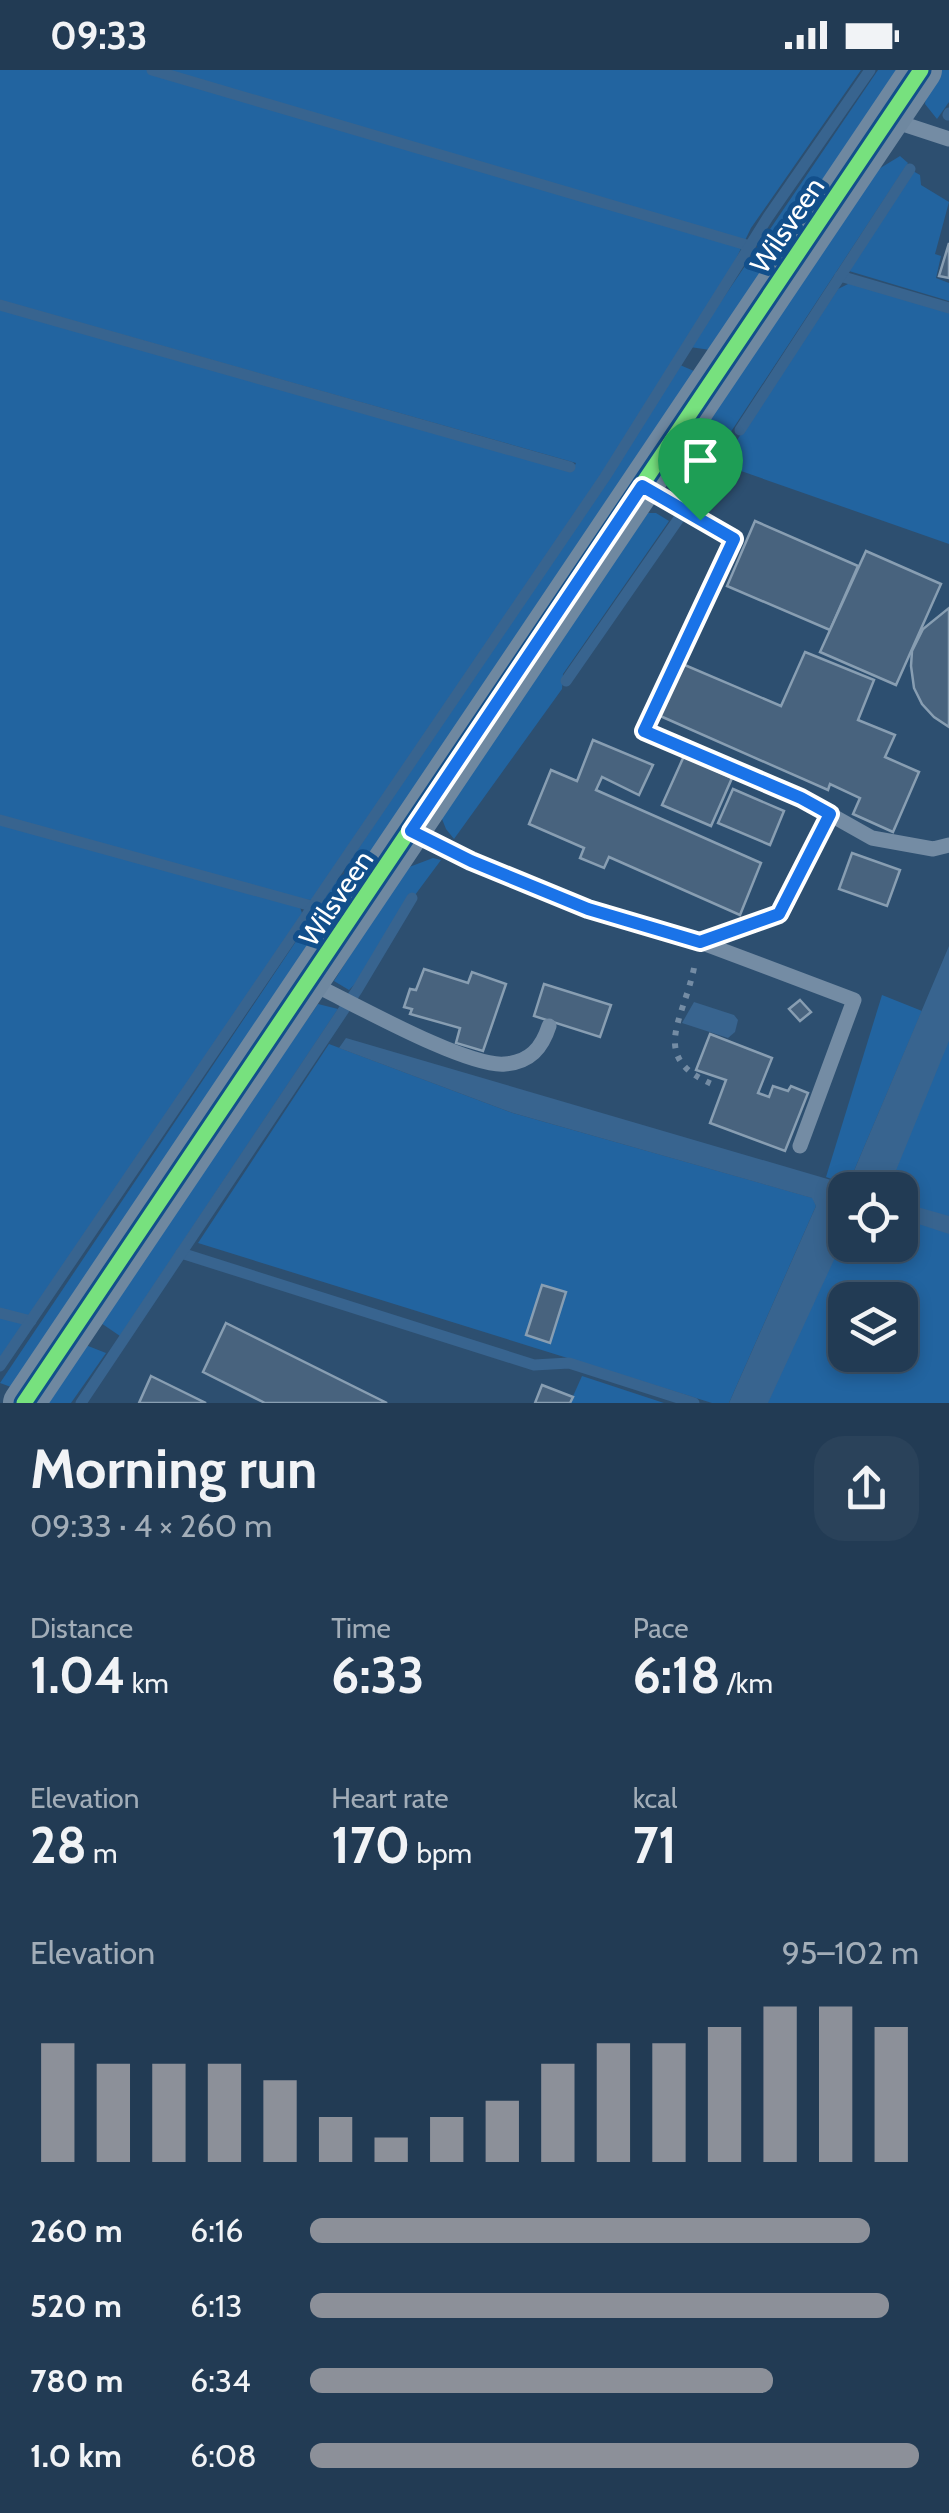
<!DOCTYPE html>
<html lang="en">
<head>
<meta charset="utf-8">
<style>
  body { margin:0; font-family:Cabin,sans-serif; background:#2a425a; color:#f1f3f6; height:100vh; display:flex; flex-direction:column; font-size:38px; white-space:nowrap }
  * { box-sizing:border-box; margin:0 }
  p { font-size:32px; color:#a2adb8 }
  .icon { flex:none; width:55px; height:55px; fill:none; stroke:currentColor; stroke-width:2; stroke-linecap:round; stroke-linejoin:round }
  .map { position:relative; height:1333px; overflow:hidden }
  .details { display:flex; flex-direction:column; background:#223b54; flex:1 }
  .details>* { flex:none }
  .controls { position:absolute; left:828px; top:1102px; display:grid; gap:20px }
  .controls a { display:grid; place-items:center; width:90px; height:90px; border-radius:20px; background:#223b54; box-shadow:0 5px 15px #0003,0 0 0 2px #3f556b; font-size:50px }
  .pin { position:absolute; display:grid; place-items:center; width:85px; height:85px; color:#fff; margin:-102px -42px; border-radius:50% 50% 50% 0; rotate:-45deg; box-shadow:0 0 10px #0007 }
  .pin .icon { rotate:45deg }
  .round { display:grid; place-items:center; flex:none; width:105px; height:105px; border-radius:30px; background:#2a425a }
  .head { display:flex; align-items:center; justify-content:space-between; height:170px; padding:0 30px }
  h1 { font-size:55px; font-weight:700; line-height:75px }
  .stats { display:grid; grid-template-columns:repeat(3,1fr); gap:15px; height:170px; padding:10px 30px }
  .stats div { display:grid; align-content:center }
  .stats b { font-size:50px; font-weight:700 }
  .stats small { font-size:28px; font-weight:400 }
  .stats p { font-size:28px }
  .chart { height:280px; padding:20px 30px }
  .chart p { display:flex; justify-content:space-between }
  .chart svg { width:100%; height:180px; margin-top:10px; stroke:#8c9099; stroke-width:6 }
  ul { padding:0 30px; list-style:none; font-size:32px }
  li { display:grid; grid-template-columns:160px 120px 1fr; align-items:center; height:75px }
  li i { height:25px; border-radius:12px; background:#8c9099 }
  .status { display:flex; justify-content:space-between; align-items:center; height:70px; padding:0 50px; background:#223b54; direction:ltr }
  .status svg { height:28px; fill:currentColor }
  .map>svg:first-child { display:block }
</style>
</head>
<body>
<div class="status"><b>09:33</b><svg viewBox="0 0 49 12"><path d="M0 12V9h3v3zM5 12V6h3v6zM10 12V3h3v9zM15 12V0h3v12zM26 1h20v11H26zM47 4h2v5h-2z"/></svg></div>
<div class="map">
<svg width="949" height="1333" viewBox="0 0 949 1333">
  <rect width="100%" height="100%" fill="#2d4f70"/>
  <g fill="#2264a0" fill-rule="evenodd">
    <polygon points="0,0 861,0 751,158 733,195 599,408 322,822 311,830 297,829 302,843 298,855 0,1292 0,239 572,401 576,393 0,230"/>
    <polygon points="878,0 904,0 717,281 690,277"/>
    <polygon points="940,0 949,0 949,32 937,49 925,34 927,19"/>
    <polygon points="900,86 908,93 688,427 672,416 670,410 869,105"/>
    <polygon points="913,101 920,105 921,115 949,132 935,184 941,186 936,208 949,213 949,231 849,201"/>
    <polygon points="850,213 949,243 949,474 721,394 838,219"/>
    <polygon points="680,295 701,304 368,799 346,797"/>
    <polygon points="648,443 656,443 669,451 563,604 562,619 454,769 446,759 440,744"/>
    <polygon points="433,788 441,790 415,825 409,824 357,912 349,920 334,911 404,799"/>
    <polygon points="337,810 349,827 11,1317 0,1313"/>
    <polygon points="882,925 922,941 848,1115 826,1107"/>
    <polygon points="318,934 338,939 120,1266 98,1251"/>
    <path d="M 949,946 L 949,1333 L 761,1333 L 845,1136 L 845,1175 L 900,1175 L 900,1120 L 875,1120 ZM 845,1230 L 900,1230 L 900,1285 L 845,1285 Z"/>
    <polygon points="329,974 513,1043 813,1128 816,1136 729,1333 712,1333 198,1173"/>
    <polygon points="83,1274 106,1283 71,1333 43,1333"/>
    <polygon points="582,1306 664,1333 570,1333"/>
  </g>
  <g fill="#38648f">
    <polygon points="949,876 949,971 888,1120 845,1120 845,1166 768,1333 729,1333 816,1136 812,1128 513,1043 339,978 346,968 848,1115"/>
    <polygon points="694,932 734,945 738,950 735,962 728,968 682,953"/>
    <polygon points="900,1132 949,1146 949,1164 900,1148"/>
  </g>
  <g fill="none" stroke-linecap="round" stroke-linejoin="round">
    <g stroke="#38648f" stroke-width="11">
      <polyline points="152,0 750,176"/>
      <polyline points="948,45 949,43"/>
      <polyline points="840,206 949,238"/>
      <polyline points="0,235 570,397"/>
      <polyline points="740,360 910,99"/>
      <polyline points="566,611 723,385"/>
      <polyline points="0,750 315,837"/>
      <polyline points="181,1183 534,1295 569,1293 694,1333"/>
      <polyline points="0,1243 31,1251"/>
      <polyline points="0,1296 605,407 768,147 870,0"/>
      <polyline points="81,1333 357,920 412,828"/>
    </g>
  </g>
  <g fill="#48637e" stroke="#889eb2" stroke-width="2.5">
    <polygon points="949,173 949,208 939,206"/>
    <polygon points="755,451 858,496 830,560 727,516"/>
    <polygon points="866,481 941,514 896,615 820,582"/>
    <polygon points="949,538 949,657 934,647 922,634 914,618 911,596 912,581 923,559"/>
    <polygon points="805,582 874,610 858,650 895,665 885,687 919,702 893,762 853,744 860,728 830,714 828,720 658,645 680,593 781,636"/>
    <polygon points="593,670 653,695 639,725 602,707 596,720 761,793 740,845 609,787 604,798 580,788 584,778 529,754 551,700 577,711"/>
    <polygon points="684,686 732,708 711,756 662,735"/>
    <polygon points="733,719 784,741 770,775 718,753"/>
    <polygon points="852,783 900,800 887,836 839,819"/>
    <polygon points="424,899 468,913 472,902 506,914 483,981 456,973 460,958 410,944 412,939 404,937 410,919 416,920"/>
    <polygon points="544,914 611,935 600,967 534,946"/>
    <polygon points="800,930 811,942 800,951 789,939"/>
    <polygon points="710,964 772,988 758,1023 769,1027 773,1016 788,1021 791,1016 808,1023 785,1081 710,1053 726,1010 696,1000"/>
    <polygon points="542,1215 566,1222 550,1273 526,1265"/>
    <polygon points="226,1253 387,1333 265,1333 203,1302"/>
    <polygon points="151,1306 206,1333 139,1333"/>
    <polygon points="542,1315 573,1327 570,1333 535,1333"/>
  </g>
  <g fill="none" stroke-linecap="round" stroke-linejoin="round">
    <path stroke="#748ca4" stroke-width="6" stroke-dasharray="5 8" stroke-linecap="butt" d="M 694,898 C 683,952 647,989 717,1016"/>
    <g stroke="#748ca4" stroke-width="15">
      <polyline points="891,50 949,69"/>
      <polyline points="644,417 734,469 644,661 801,728 872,768 933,779 949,775"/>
      <polyline points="411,761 471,791 588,839 700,872 779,844 829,745"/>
      <polyline points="700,872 854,930 800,1076"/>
      <path d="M 309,912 C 349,931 467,998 505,994 C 530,992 542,978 549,956"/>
    </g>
    <polyline stroke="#6f88a0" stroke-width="42" points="24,1333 921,0"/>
    <defs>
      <polyline id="cycleway" points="24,1333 921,0"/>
    </defs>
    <use href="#cycleway" stroke="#124f8b" stroke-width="21"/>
    <use href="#cycleway" stroke="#77e17e" stroke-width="15"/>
  </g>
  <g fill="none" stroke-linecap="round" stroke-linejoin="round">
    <defs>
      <polygon id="route" points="642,416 734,469 644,661 801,728 830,744 779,844 700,872 588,839 471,791 411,761"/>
    </defs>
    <use href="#route" stroke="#fff" stroke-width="20"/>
    <use href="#route" stroke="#1a73e8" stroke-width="12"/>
  </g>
  <g text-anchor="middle" stroke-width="10" stroke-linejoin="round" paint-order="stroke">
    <g font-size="28" fill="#fff" stroke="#124f8b">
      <text transform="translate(787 155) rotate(-56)" y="10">Wilsveen</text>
      <text transform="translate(336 828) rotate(-56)" y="10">Wilsveen</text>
    </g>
  </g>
</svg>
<div class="controls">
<a><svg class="icon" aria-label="locate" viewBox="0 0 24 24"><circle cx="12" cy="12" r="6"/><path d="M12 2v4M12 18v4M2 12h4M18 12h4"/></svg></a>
<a><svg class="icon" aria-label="layers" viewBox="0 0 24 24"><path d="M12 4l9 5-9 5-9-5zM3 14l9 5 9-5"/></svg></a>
</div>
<div class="pin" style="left:700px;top:450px;background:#1e9e55"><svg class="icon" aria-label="arrive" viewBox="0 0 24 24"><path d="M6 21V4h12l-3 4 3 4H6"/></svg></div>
</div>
<section class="details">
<div class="head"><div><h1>Morning run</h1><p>09:33 · 4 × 260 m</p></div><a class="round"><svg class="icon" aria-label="share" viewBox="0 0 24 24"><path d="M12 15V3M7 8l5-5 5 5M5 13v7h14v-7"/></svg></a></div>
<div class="stats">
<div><p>Distance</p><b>1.04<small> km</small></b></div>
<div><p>Time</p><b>6:33</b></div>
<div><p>Pace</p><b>6:18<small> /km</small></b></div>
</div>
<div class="stats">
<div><p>Elevation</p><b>28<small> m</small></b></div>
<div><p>Heart rate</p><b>170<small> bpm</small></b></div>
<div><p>kcal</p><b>71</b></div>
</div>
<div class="chart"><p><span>Elevation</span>95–102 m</p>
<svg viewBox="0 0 160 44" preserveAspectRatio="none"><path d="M5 44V15M15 44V20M25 44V20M35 44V20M45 44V24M55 44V33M65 44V38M75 44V33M85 44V29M95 44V20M105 44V15M115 44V15M125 44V11M135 44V6M145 44V6M155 44V11"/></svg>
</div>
<ul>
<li><b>260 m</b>6:16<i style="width:92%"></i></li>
<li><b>520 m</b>6:13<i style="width:95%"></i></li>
<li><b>780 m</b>6:34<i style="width:76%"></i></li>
<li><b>1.0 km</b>6:08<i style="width:100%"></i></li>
</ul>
</section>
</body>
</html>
